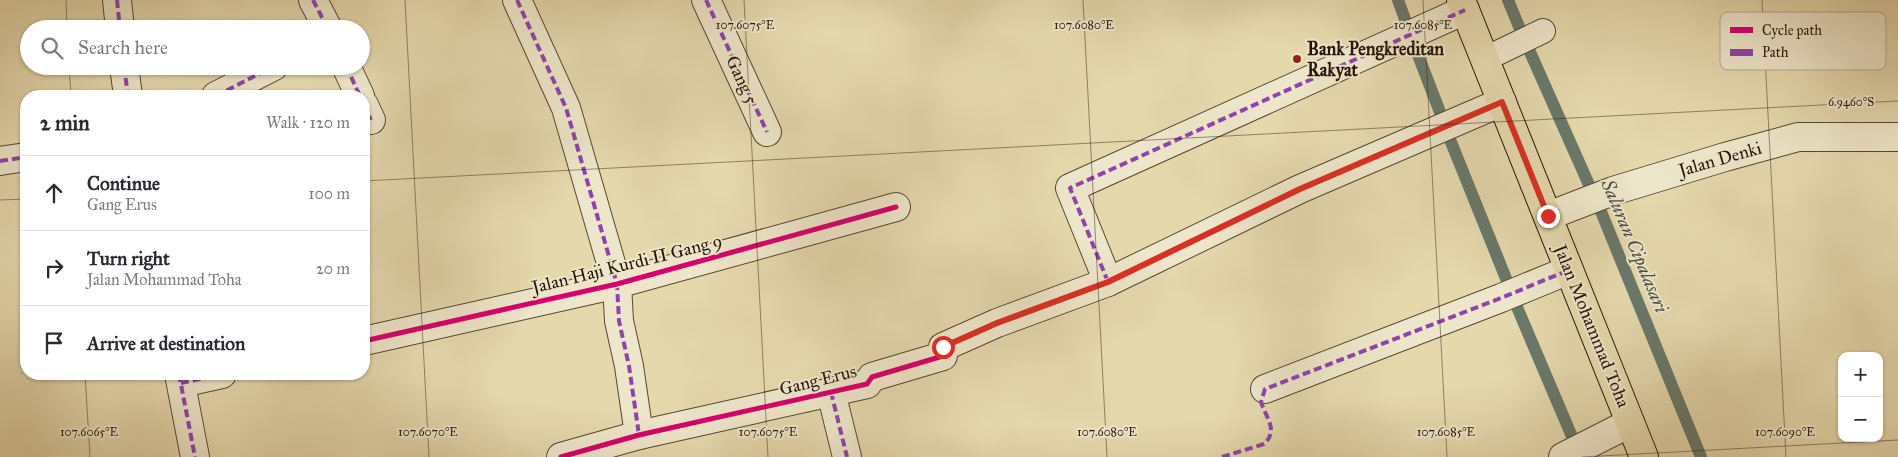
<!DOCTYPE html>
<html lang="en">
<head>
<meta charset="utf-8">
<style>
  body { margin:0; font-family:"IM FELL Great Primer",serif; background:#f2f2f3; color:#2b2b33 }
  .controls { position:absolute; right:15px; bottom:15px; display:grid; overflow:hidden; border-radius:10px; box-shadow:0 1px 4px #0004 }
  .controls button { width:45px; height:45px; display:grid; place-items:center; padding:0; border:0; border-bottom:1px solid #e1e1e2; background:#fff; color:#2b2b33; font:25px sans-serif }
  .stop { position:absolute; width:15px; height:15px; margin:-11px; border:4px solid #d93025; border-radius:50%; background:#fff }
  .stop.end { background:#d93025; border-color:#fff; box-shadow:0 1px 5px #0008 }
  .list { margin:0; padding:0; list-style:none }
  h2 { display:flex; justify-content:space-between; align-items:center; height:65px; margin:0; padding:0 20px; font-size:21px }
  h2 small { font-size:16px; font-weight:400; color:#7c7c81 }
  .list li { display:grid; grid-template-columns:32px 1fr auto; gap:15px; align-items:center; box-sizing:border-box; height:75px; padding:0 20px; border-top:1px solid #e1e1e2 }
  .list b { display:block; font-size:19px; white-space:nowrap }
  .list p { margin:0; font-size:16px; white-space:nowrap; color:#7c7c81 }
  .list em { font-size:16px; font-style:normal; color:#7c7c81 }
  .icon { flex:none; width:28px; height:28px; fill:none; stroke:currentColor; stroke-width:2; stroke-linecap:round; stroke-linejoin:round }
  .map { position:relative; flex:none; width:1898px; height:457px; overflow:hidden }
  .search { position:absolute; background:#fff; box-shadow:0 1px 4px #0004; left:20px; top:20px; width:350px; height:55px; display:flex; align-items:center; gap:12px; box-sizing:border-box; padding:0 18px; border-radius:28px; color:#7c7c81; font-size:19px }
  .panel { position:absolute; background:#fff; box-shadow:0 1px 4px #0004; left:20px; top:90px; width:350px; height:290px; border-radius:20px }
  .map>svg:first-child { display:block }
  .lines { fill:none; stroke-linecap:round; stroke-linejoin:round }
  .stream { stroke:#6a786b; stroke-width:12 }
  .lane-casing { stroke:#574633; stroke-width:26 }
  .street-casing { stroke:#574633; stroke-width:30 }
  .primary-casing { stroke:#28150a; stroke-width:30 }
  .lane { stroke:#eee6ca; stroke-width:24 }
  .street { stroke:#eee6ca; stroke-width:28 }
  .primary { stroke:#e5d8ad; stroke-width:28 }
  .quiet { stroke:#8e44ad; stroke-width:4; stroke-dasharray:8 4; stroke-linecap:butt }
  .cycleway-casing { stroke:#eee6ca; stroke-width:8 }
  .cycleway { stroke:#d6006c; stroke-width:5 }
  .route { stroke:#d93025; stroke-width:6 }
  .ticks { fill:none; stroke:#28150a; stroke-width:1; stroke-opacity:0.45 }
  .poi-dot { fill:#8f2418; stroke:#eee6ca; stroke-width:2 }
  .labels { text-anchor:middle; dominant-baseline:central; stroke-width:4; stroke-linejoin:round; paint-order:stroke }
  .poi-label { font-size:18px; font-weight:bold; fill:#28150a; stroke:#eee6ca; text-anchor:start }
  .street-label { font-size:18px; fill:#28150a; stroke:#eee6ca }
  .water-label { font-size:19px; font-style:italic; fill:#4e4f42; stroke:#eee6ca }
  .key { fill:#eee6ca; stroke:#b3a790; stroke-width:1 }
  .key-label { font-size:14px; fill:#28150a }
  .ticks-label { font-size:12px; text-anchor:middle; fill:#28150a; stroke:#eee6ca; stroke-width:4; stroke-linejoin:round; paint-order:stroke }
</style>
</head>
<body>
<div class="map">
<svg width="1898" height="457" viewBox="0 0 1898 457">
  <rect width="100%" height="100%" fill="#e5d8ad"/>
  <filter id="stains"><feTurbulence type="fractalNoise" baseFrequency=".004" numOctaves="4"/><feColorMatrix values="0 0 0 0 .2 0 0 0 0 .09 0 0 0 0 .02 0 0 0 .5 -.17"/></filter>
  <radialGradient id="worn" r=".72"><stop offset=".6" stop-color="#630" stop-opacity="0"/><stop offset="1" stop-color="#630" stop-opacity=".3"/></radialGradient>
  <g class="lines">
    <g class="stream">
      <path d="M1398 0 1409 30"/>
      <path d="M1508 0 1522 34"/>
      <path d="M1413 42 1443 120"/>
      <path d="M1530 52 1602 214 1701 457"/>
      <path d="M1447 132 1509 286"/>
      <path d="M1514 300 1576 446"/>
    </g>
    <g class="lane-casing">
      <path id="lane" d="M1485 59 1543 31"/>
    </g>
    <g class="street-casing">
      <g id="street">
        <path d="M117 0 120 29"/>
        <path d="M313 0 328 29"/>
        <path d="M517 0 566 108 617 284 619 321 629 366 639 435"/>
        <path d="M706 0 767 132"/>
        <path d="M124 66 128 96"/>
        <path d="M346 66 360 96"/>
        <path d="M216 96 274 66"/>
        <path d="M364 105 371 120"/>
        <path d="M0 161 26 157"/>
        <path d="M1548 216 1613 191 1725 157 1798 137H1898"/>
        <path d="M1108 282 1070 188 1465 10"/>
        <path d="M364 341 617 284 896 207"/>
        <path d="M179 374 195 457"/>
        <path d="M181 383 222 374"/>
        <path d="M1265 389 1501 298 1569 270"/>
        <path d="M831 392 847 457"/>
        <path d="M561 457 639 435 867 384 872 377 943 356V347L997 323 1108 282 1300 189 1502 102"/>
        <path d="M1563 457 1630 423"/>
      </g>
    </g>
    <g class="primary-casing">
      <path id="primary" d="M1461 0 1644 457"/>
    </g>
    <use href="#lane" class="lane"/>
    <use href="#street" class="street"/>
    <use href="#primary" class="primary"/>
    <g class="quiet">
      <path d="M117 0 120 29"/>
      <path d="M313 0 328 29"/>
      <path d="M517 0 566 108 617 284 619 321 629 366 639 435"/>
      <path d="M706 0 767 132"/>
      <path d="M124 66 128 96"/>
      <path d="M346 66 360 96"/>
      <path d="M216 96 274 66"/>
      <path d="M364 105 371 120"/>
      <path d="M0 161 26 157"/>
      <path d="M1108 282 1070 188 1465 10"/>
      <path d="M179 374 195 457"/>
      <path d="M181 383 222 374"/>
      <path d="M831 392 847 457"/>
      <path d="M1222 457 1264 444C1279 430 1266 418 1261 402L1265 389 1501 298 1569 270"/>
    </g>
    <g class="cycleway-casing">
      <g id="cycleway">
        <path d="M364 341 617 284 896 207"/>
        <path d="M561 457 639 435 867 384 872 377 943 356V347L997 323 1108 282 1300 189 1502 102"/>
      </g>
    </g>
    <use href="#cycleway" class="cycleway"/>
  </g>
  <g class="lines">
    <path class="route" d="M943 347 997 323 1108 282 1300 189 1502 102 1548 216"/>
  </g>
  <path class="ticks" d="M66 0 67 29M405 0 429 457M744 0 768 457M1083 0 1107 457M1423 0 1447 457M1762 0 1786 457M69 66 71 96M364 181 1898 101M0 200 26 199M85 374 90 457M1582 457 1898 440"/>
  <circle class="poi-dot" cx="1297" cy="59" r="5"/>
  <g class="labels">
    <g class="poi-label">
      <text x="1307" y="49">Bank Pengkreditan<tspan x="1307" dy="21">Rakyat</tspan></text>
    </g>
    <g class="street-label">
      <text transform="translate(742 80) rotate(65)">Gang 5</text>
      <text transform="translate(1720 159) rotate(-16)">Jalan Denki</text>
      <text transform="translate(627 264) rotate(-14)">Jalan Haji Kurdi II Gang 9</text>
      <text transform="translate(1592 326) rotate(68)">Jalan Mohammad Toha</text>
      <text transform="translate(818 380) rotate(-14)">Gang Erus</text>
    </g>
    <g class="water-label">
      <text transform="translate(1635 246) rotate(67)">Saluran Cipalasari</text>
    </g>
  </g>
  <rect x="1720" y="12" width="166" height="58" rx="8" class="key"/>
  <rect x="1730" y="27" width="23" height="6" fill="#d6006c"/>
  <rect x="1730" y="49" width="23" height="7" fill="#8e44ad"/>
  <g class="key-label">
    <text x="1762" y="35">Cycle path</text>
    <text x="1762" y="57">Path</text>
  </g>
  <g class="ticks-label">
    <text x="745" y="29">107.6075°E</text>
    <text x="1084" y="29">107.6080°E</text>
    <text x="1423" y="29">107.6085°E</text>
    <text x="1851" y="106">6.9460°S</text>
    <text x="89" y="436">107.6065°E</text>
    <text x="428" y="436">107.6070°E</text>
    <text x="768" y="436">107.6075°E</text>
    <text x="1107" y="436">107.6080°E</text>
    <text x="1446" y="436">107.6085°E</text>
    <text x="1785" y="436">107.6090°E</text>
  </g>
  <rect width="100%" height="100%" filter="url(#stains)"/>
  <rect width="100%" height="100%" fill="url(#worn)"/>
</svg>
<div class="controls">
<button>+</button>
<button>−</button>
</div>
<div class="stop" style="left:943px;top:347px"></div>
<div class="stop end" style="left:1548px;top:216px"></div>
<div class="search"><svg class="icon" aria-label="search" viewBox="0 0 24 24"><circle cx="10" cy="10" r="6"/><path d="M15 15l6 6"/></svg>Search here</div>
<section class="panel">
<h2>2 min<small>Walk · 120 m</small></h2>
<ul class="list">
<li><svg class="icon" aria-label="ahead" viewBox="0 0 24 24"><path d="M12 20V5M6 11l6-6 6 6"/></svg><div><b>Continue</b><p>Gang Erus</p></div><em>100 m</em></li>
<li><svg class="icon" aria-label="right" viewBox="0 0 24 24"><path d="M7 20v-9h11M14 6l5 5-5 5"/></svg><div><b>Turn right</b><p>Jalan Mohammad Toha</p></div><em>20 m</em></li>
<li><svg class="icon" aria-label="arrive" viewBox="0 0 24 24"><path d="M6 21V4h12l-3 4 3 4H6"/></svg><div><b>Arrive at destination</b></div></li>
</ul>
</section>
</div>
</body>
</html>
